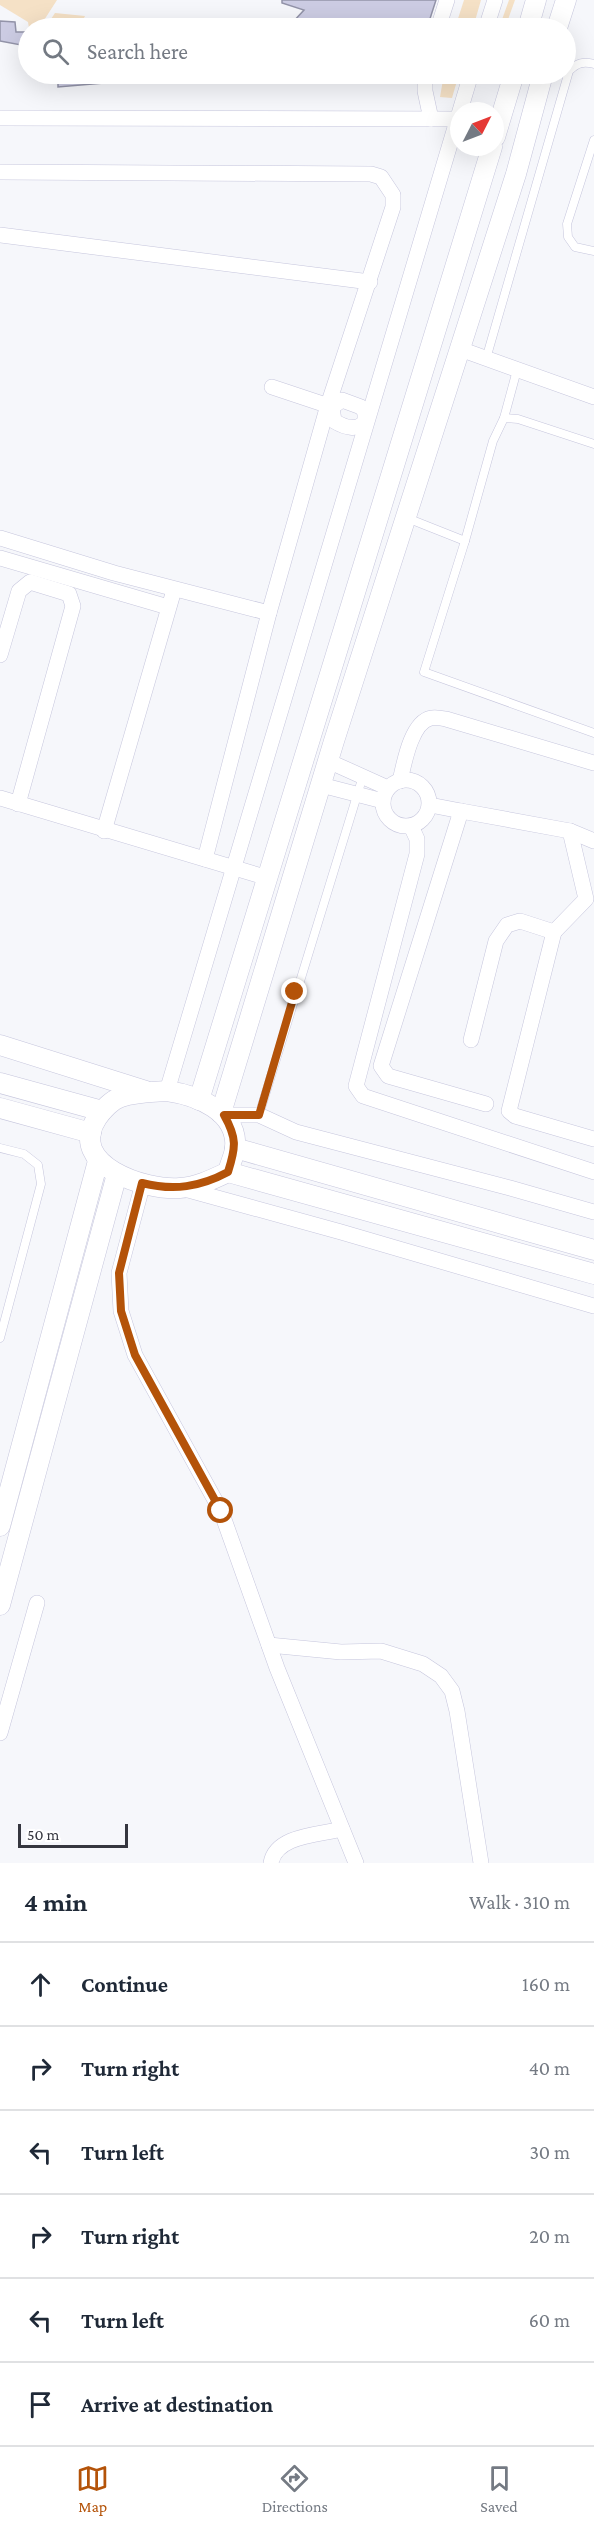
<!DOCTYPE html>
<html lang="en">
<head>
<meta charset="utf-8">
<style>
  body { margin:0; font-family:"Crimson Pro",serif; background:#f6f6f7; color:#1f2937 }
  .compass { position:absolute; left:450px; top:102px; width:54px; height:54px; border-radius:50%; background:#fff; box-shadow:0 6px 24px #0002; rotate:48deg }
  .scale { position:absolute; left:18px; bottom:15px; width:110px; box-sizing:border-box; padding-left:6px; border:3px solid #35363f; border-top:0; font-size:16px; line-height:21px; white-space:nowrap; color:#35363f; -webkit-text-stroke:4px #fff; paint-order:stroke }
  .stop { position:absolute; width:18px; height:18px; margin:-14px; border:4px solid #b45309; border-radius:50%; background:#fff }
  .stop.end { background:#b45309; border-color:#fff; box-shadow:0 2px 6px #0008 }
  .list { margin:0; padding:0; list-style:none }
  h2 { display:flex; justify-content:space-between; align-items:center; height:78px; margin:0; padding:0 24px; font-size:26px }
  h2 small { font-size:20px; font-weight:400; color:#747a83 }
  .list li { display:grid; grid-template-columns:39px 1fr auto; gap:18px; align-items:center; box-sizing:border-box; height:84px; padding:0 24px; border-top:2px solid #e0e1e3 }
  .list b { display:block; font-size:22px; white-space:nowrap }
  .list em { font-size:20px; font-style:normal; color:#747a83 }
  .icon { flex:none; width:33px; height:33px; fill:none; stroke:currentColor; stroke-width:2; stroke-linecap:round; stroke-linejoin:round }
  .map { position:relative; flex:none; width:594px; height:1863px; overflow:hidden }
  .search { position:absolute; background:#fff; box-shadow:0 6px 24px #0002; left:18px; right:18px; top:18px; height:66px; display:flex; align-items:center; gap:15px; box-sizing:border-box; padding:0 21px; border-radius:33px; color:#747a83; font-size:22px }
  .sheet { height:582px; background:#fff }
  nav { display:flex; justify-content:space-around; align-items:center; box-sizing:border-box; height:84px; border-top:2px solid #e0e1e3; background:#fff; font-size:16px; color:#747a83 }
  nav a { display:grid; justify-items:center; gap:3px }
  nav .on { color:#b45309 }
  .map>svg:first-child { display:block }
  .green { fill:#f5e1c6 }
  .building { fill:#cccce3; stroke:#9394a9; stroke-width:1.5 }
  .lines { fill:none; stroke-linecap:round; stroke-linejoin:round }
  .service-casing { stroke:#c6c6dd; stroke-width:9 }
  .minor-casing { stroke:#c6c6dd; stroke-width:16 }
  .tertiary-casing { stroke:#c6c6dd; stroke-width:21 }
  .service { stroke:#fff; stroke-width:8 }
  .minor { stroke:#fff; stroke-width:15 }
  .tertiary { stroke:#fff; stroke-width:20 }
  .route { stroke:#b45309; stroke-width:8 }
</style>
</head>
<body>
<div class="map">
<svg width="594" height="1863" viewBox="0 0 594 1863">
  <rect width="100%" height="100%" fill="#f6f7fb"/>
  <g class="green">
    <path d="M0 0H57L39 28H29L28 22 0 5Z"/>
    <path d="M464 0H481L473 28H455Z"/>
    <path d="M509 0H515L505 28H499Z"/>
    <path d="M55 13 85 16 79 28H45Z"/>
    <path d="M444 74H459L452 98 440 97Z"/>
  </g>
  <g class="building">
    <path d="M282 0H436L427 28H309L293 22 304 10 282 3Z"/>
    <path d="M0 21 15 22 16 32H26L21 45 0 41Z"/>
    <path d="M80 74H114L115 82 58 87V76Z"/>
  </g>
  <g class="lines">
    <g class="service-casing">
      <g id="service">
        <path d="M594 140 567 224 568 237 575 247 594 251"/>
        <path d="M486 359 569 71C577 63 583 61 594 64"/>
        <path d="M504 418 517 370"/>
        <path d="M594 444 518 419 504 418 493 441 465 541 424 672 594 733"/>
        <path d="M407 518 465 541"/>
        <path d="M259 1115 363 776"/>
        <path d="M0 1148 24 1154 38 1165 41 1184 0 1338"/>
      </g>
    </g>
    <g class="minor-casing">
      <g id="minor">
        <path d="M438 28 447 0"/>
        <path d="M486 28 495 0"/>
        <path d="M425 74V91L431 119"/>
        <path d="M0 118 459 119"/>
        <path d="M0 172 371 174 381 177 393 195V207L328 405 269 613 205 859"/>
        <path d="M0 235 370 282"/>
        <path d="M460 349 594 397"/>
        <path d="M272 387 332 407"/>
        <path d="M342 400 361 407 365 412V421C358 432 344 427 334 421L332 407Z"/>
        <path d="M0 538 114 573 269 613"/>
        <path d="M0 558 168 607"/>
        <path d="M0 655 19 591 30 582 69 594 73 606 18 804"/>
        <path d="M328 761 388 788"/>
        <circle cx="406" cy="803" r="23"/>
        <path d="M400 781C404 764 411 722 431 718 435 717 441 718 446 719L594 763"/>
        <path d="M321 785 383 801"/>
        <path d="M0 798 268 878"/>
        <path d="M430 805 461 811 381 1066 388 1076 486 1104"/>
        <path d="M461 811 570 831 594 841"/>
        <path d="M411 826 417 839V854L356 1086 363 1096 594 1172"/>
        <path d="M104 831 174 590"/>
        <path d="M554 932 509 1111 515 1116 594 1139"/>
        <path d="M471 1040 496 941 507 925 520 921 554 932 586 899 570 831"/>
        <path d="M167 1091 471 74"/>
        <path d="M224 1115H259L296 1132 510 1188 594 1212"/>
        <path d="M143 1183 119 1273 121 1311 135 1355 221 1511 277 1668 356 1863"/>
        <path d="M181 1188 341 1232 594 1306"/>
        <path d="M269 1645 341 1652 381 1651 423 1664 441 1676 452 1691 457 1711 481 1863"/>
        <path d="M0 1733 37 1603"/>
        <path d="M271 1863C276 1835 319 1835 342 1829"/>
      </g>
    </g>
    <g class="tertiary-casing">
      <g id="tertiary">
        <path d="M528 28 536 0"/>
        <path d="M557 28 566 0"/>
        <path d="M495 137 514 74"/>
        <path d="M0 1045 146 1091"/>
        <path d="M0 1083 102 1111"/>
        <path d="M167 1091C196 1095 239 1111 235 1149 234 1156 230 1164 228 1172 213 1179 197 1187 180 1188 146 1191 66 1165 97 1118 102 1110 112 1100 121 1097 135 1092 152 1092 167 1091Z"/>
        <path d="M199 1100 492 147"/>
        <path d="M0 1108 91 1133"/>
        <path d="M221 1113 334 741 516 174 543 74"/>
        <path d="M235 1148 594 1250"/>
        <path d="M228 1172 594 1274"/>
        <path d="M0 1526 98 1161"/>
        <path d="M0 1605 117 1174"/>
      </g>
    </g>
    <use href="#service" class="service"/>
    <use href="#minor" class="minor"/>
    <use href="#tertiary" class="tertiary"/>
  </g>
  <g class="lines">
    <path class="route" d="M221 1511 135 1355 121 1311 119 1273 142 1183C174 1191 200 1187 228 1172 236 1147 237 1138 224 1115H259L295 992"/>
  </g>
</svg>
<svg class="compass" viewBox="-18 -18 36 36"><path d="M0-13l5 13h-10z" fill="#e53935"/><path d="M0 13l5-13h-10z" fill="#747a83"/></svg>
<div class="scale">50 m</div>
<div class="stop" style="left:221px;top:1511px"></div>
<div class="stop end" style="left:295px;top:992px"></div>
<div class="search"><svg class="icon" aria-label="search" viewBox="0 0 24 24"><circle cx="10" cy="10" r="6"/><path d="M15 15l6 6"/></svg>Search here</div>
</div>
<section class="sheet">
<h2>4 min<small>Walk · 310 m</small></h2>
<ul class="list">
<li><svg class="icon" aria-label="ahead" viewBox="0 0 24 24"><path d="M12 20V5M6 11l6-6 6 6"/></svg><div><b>Continue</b></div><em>160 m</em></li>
<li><svg class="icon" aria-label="right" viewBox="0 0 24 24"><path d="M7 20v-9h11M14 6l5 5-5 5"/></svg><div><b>Turn right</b></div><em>40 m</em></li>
<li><svg class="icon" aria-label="left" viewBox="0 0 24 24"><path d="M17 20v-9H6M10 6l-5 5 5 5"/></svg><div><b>Turn left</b></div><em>30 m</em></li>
<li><svg class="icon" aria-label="right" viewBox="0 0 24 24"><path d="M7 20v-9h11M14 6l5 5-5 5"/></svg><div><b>Turn right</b></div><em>20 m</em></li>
<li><svg class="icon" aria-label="left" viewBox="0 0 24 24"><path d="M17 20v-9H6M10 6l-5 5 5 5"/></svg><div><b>Turn left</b></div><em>60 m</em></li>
<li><svg class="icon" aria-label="arrive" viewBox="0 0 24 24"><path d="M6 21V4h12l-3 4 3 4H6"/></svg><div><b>Arrive at destination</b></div></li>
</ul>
</section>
<nav>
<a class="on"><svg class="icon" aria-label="map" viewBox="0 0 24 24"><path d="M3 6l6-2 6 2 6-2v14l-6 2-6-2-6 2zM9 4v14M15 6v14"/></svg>Map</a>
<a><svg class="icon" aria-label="directions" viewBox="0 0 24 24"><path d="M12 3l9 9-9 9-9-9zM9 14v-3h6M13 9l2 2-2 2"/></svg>Directions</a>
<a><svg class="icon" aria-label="saved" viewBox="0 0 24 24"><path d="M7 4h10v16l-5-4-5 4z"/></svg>Saved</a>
</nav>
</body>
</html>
